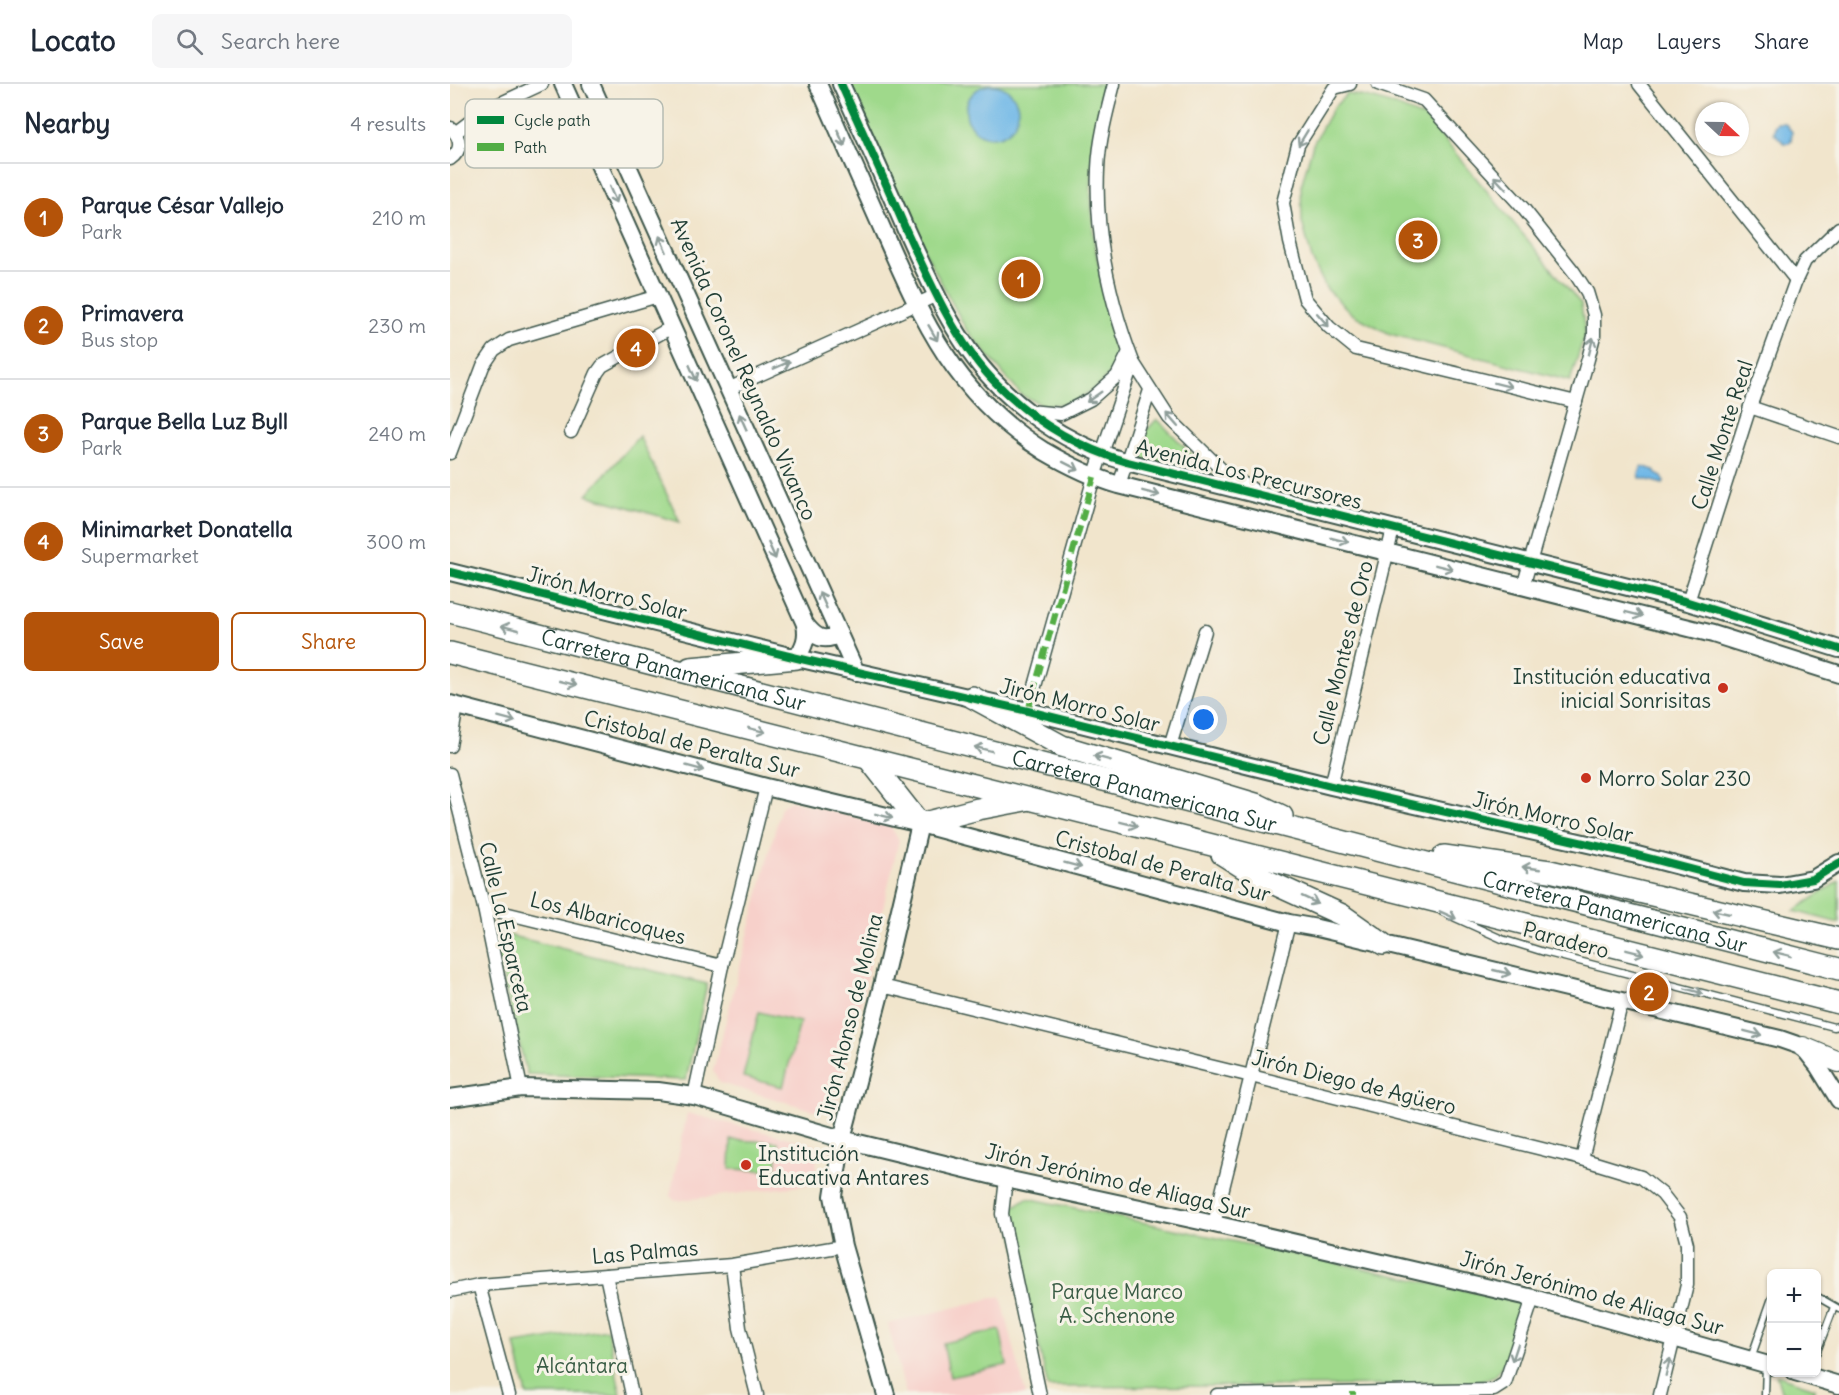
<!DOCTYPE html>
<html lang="en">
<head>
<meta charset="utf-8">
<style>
  body { margin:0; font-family:Delius,sans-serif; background:#f6f6f7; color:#1f2937 }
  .controls { position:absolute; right:18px; bottom:18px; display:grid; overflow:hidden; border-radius:9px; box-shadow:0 2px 4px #0004 }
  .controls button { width:54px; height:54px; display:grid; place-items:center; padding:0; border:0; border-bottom:2px solid #e0e1e3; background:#fff; color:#1f2937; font:30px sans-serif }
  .compass { position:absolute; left:1245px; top:18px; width:54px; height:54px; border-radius:50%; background:#fff; box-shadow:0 2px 4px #0004; rotate:112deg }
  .you { position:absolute; left:754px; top:636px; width:21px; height:21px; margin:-15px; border:4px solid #fff; border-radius:50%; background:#1a73e8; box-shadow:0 0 0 9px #1a73e833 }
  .badge { display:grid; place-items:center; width:39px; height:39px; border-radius:50%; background:#b45309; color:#fff; font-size:20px; font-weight:700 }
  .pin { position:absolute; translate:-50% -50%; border:3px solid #fff; box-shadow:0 2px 6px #0006 }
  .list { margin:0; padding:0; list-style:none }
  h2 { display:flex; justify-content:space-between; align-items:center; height:78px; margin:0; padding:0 24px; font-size:26px }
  h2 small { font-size:20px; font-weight:400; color:#747a83 }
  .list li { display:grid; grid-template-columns:39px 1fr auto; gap:18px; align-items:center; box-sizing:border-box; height:108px; padding:0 24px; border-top:2px solid #e0e1e3 }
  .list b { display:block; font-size:22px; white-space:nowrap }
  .list p { margin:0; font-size:20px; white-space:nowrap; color:#747a83 }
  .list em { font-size:20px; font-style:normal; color:#747a83 }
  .actions { display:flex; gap:12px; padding:18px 24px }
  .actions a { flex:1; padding:14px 0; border:2px solid #b45309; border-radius:9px; text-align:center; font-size:21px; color:#b45309 }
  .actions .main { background:#b45309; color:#fff }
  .icon { flex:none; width:33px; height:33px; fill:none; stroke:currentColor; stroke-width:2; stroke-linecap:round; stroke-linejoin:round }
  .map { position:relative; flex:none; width:1389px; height:1311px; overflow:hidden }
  header { display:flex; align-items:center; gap:36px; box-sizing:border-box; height:84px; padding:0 30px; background:#fff; border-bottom:2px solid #e0e1e3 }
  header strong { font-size:28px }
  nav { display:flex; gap:33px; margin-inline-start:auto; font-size:21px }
  .search { width:420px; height:54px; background:#f6f6f7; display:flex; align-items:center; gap:15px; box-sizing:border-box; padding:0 21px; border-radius:9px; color:#747a83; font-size:22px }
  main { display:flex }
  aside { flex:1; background:#fff }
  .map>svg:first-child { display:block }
  .built { fill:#f7d0ca }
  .green { fill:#9fd98b; stroke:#5f8b60; stroke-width:1.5 }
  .water { fill:#6fb8e7; stroke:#477a8e; stroke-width:1.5 }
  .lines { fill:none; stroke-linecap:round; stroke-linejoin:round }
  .lane-casing { stroke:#3e564b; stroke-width:9 }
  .street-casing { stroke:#3e564b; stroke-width:15 }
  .secondary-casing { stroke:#3e564b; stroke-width:20 }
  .primary-casing { stroke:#3e564b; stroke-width:22 }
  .highway-casing { stroke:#3e564b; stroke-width:24 }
  .lane { stroke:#fff; stroke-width:6 }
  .street { stroke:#fff; stroke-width:12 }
  .secondary { stroke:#fff; stroke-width:16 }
  .primary { stroke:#fff; stroke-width:20 }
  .highway { stroke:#fff; stroke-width:21 }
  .quiet { stroke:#52ad45; stroke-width:6; stroke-dasharray:12 6; stroke-linecap:butt }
  .cycleway-casing { stroke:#f7f3e8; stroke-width:11 }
  .cycleway { stroke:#00873e; stroke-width:8 }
  .oneway { stroke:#8f9e9a }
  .poi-dot { fill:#c8321e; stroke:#f7f3e8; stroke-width:2 }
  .labels { text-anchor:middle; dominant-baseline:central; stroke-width:6; stroke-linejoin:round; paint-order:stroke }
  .street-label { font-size:21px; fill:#1f3d34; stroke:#f7f3e8 }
  .poi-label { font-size:21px; fill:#1f3d34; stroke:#f7f3e8; text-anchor:start }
  .park-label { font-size:21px; fill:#395c45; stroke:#f7f3e8 }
  .key { fill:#f7f3e8; stroke:#b6bcb2; stroke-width:1.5 }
  .key-label { font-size:16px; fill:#1f3d34 }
</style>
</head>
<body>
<header>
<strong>Locato</strong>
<div class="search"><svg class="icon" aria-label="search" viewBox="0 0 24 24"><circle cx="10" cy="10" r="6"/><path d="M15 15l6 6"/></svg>Search here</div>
<nav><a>Map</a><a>Layers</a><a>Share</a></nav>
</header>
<main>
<aside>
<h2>Nearby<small>4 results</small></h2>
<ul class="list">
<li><span class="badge">1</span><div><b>Parque César Vallejo</b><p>Park</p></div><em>210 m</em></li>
<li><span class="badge">2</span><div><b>Primavera</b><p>Bus stop</p></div><em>230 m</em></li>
<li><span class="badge">3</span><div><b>Parque Bella Luz Byll</b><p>Park</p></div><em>240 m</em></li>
<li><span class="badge">4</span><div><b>Minimarket Donatella</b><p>Supermarket</p></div><em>300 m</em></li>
</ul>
<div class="actions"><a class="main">Save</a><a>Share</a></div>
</aside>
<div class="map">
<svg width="1389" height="1311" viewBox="0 0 1389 1311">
  <rect width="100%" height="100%" fill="#f7f3e8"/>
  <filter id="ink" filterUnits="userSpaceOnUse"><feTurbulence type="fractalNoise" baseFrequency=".0167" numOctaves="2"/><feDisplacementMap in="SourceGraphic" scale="12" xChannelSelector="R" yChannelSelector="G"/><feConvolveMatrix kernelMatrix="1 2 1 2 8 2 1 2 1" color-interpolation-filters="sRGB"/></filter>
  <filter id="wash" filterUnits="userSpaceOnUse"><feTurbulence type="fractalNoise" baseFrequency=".008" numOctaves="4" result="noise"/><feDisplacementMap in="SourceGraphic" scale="24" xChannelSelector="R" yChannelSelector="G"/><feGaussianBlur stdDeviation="1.35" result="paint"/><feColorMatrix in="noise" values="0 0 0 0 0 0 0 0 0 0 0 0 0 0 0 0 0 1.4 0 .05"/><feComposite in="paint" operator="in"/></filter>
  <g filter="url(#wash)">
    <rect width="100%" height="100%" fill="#f1e5cc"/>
    <g class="built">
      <path d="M341 717 440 742 449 756 388 1016 369 1028 270 999 263 987 331 723Z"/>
      <path d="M237 1029 367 1061 366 1100 225 1117 220 1112Z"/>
      <path d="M551 1212 576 1311H456L438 1240Z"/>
    </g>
    <g class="green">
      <path d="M397 0H657L643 66 641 109 644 158 659 232 670 270 664 285 648 302 622 319 593 321 571 311 516 245 447 115Z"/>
      <path d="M897 10C926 13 950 23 977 35L1131 220 1135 250 1120 297 940 250 902 230 876 204 862 175 852 138 851 102 863 60 883 24Z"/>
      <path d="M707 335 770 399 686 373 694 349Z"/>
      <path d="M189 352 230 438 137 411Z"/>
      <path d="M1389 797V839L1344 827Z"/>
      <path d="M41 847 257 900 236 996 77 990Z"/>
      <path d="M309 928 350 938 333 1003 293 993Z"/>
      <path d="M281 1056 328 1058 326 1087 280 1085Z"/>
      <path d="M577 1114 1072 1218 1059 1273 1044 1292 1018 1301 598 1303 561 1139 562 1124Z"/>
      <path d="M157 1245 171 1311H77L65 1260Z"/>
      <path d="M550 1246 557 1281 500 1293 493 1259Z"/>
      <path d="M1326 1291 1365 1304 1362 1311 1332 1309Z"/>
    </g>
    <g class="water">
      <circle cx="542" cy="27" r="26"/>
      <path d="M1327 39H1335L1342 48 1341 57 1338 59H1334L1324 49 1325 41Z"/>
      <path d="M1192 382 1204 386 1206 390 1212 393 1214 397 1213 400 1190 394 1189 390Z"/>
    </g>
  </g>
  <g filter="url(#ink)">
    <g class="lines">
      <g class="lane-casing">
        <g id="lane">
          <path d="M992 828 1052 855 1094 868 1384 943 1389 942"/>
          <path d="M1366 1212 1389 1225"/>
          <path d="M1366 1270 1384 1223"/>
          <path d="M1301 1274 1322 1214"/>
          <path d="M1315 1311 1316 1281"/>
        </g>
      </g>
      <g class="street-casing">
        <g id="street">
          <path d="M664 0C657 27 649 57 648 85 645 150 660 218 683 278L719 334 774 388 802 405"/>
          <path d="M900 0 884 4 848 61 833 119 840 158 855 215 879 243 906 265 1126 318"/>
          <path d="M928 0 974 16 1073 124 1124 188 1137 208 1144 231V252L1138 275 1073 503"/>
          <path d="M1189 0 1346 196"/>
          <path d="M5 49 34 27 92 0"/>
          <path d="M0 75C13 66 11 55 1 44"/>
          <path d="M278 305 487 211"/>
          <path d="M1300 323 1389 353"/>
          <path d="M579 327 611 330 641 315 667 292 679 268"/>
          <path d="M121 348 147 289 152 282 222 243"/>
          <path d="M0 369 33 282 44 266 59 256 208 212"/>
          <path d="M669 401 700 306"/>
          <path d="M1238 518 1300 323 1346 196 1355 177 1389 144"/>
          <path d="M578 627 644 393 683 278"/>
          <path d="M0 662 7 622"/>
          <path d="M720 662 755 547"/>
          <path d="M0 690 34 824 71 1004"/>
          <path d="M881 702 943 445"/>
          <path d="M34 824 272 882"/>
          <path d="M432 902 801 992 1132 1075 1191 1093 1212 1110 1230 1133 1237 1160V1201L1210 1311"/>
          <path d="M244 1012 272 882 316 703"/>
          <path d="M1132 1075 1172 917"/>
          <path d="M556 1095 552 1130 590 1311"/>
          <path d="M764 1140 839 839"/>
          <path d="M282 1181 290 1244 307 1311"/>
          <path d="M156 1191 182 1311"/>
          <path d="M29 1201 59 1311"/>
          <path d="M0 1207 29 1201 282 1181 393 1162"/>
          <path d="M767 1311 1044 1306 1055 1299 1083 1214"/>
        </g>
      </g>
      <g class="secondary-casing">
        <g id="secondary">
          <path d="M113 0 355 540C358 554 354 562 347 574"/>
          <path d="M141 0 406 588"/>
          <path d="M368 0C389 47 410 95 431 142 472 235 504 311 594 367 618 381 642 393 669 401L1263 550 1389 590"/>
          <path d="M391 0C413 49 435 97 456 146 479 196 504 255 542 295 579 334 626 363 677 378L1238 518 1389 565"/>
          <path d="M0 488 347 574 578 627 881 702 1187 771 1294 799 1330 801 1363 795 1389 779"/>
          <path d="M355 540C365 553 373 559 389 550"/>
          <path d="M0 620 316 703 470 740 839 839 867 844 1330 955 1353 963 1368 982 1389 1016"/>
          <path d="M0 1014 71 1004 208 1007 244 1012 392 1055 556 1095 764 1140 1083 1214 1322 1282"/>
          <path d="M1345 1288 1389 1301"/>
          <path d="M436 1311 393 1162 383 1112 392 1055 432 902 470 740"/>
        </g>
      </g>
      <g class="primary-casing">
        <path id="primary" d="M1353 963 1389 978"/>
      </g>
      <g class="highway-casing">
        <g id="highway">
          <path id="s1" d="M0 528 1389 885"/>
          <path d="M0 569 1389 919"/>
          <path d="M240 584 347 574"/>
          <path d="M522 613 612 662 809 721 832 732"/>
          <path d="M418 674 470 740 528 725 575 716"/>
          <path d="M772 770 807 792 892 831 933 860"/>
          <path d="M994 772 1100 787 1389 855"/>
        </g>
      </g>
      <use href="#lane" class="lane"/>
      <use href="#street" class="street"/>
      <use href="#secondary" class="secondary"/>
      <use href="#primary" class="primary"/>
      <use href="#highway" class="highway"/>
      <g class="quiet">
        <path d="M578 627 644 393"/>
        <path d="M903 1308V1311"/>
      </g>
      <g class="cycleway-casing">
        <g id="cycleway">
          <path d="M391 0C413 49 435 97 456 146 479 196 504 255 542 295 579 334 626 363 677 378L1238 518 1389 565"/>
          <path d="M0 488 347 574 578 627 881 702 1187 771 1294 799 1330 801 1363 795 1389 779"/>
        </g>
      </g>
      <use href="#cycleway" class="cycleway"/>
    </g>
    <defs><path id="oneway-shaft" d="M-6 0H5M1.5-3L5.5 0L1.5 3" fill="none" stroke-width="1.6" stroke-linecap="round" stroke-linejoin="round" transform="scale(1.5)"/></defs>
    <g class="oneway">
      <use href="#oneway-shaft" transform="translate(391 54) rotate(66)"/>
      <use href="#oneway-shaft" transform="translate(853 54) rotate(121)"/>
      <use href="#oneway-shaft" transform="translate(1050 99) rotate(-133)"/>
      <use href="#oneway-shaft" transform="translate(163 111) rotate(66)"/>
      <use href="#oneway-shaft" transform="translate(213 160) rotate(-114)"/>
      <use href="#oneway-shaft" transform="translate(873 236) rotate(49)"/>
      <use href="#oneway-shaft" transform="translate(483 249) rotate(60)"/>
      <use href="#oneway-shaft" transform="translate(1141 262) rotate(-76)"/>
      <use href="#oneway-shaft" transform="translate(332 281) rotate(-24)"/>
      <use href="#oneway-shaft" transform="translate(243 289) rotate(66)"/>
      <use href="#oneway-shaft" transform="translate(1053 301) rotate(14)"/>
      <use href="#oneway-shaft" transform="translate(644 313) rotate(145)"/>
      <use href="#oneway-shaft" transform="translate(722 336) rotate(-131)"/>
      <use href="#oneway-shaft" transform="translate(293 338) rotate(-114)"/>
      <use href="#oneway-shaft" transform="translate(621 382) rotate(27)"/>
      <use href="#oneway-shaft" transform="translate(701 409) rotate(14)"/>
      <use href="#oneway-shaft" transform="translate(890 456) rotate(14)"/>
      <use href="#oneway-shaft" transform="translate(322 467) rotate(66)"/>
      <use href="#oneway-shaft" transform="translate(994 483) rotate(14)"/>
      <use href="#oneway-shaft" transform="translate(373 516) rotate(-114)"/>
      <use href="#oneway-shaft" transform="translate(1184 530) rotate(14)"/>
      <use href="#oneway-shaft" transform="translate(60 544) rotate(-166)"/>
      <use href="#oneway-shaft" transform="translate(118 599) rotate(14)"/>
      <use href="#oneway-shaft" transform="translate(57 635) rotate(15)"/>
      <use href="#oneway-shaft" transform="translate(307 646) rotate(14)"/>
      <use href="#oneway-shaft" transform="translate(533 665) rotate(-166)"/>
      <use href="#oneway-shaft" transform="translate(652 674) rotate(-165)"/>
      <use href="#oneway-shaft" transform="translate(245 684) rotate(15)"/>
      <use href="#oneway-shaft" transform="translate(434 732) rotate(14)"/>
      <use href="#oneway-shaft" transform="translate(679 740) rotate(14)"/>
      <use href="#oneway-shaft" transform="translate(623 781) rotate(15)"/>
      <use href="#oneway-shaft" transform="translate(1081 784) rotate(-172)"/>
      <use href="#oneway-shaft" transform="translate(860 816) rotate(25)"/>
      <use href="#oneway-shaft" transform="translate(1271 828) rotate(-167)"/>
      <use href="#oneway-shaft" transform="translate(998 831) rotate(24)"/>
      <use href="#oneway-shaft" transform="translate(1185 868) rotate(14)"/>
      <use href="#oneway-shaft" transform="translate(1332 870) rotate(-166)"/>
      <use href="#oneway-shaft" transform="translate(1052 888) rotate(13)"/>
      <use href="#oneway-shaft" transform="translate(1244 907) rotate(15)"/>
      <use href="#oneway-shaft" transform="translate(1303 949) rotate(14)"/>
      <use href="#oneway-shaft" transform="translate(1065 1269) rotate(108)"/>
      <use href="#oneway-shaft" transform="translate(1218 1283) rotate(-75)"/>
    </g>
  </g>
  <g class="poi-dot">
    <circle cx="1273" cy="604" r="6"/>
    <circle cx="1136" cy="694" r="6"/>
    <circle cx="296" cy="1081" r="6"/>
  </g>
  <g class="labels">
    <g class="street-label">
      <text transform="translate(294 285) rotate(66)">Avenida Coronel Reynaldo Vivanco</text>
      <text transform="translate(1272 351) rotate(-72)">Calle Monte Real</text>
      <text transform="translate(799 390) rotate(14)">Avenida Los Precursores</text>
      <text transform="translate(157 509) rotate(14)">Jirón Morro Solar</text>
      <text transform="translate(893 569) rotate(-76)">Calle Montes de Oro</text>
      <text stroke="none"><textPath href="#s1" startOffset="231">Carretera Panamericana Sur</textPath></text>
      <text transform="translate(630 621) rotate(14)">Jirón Morro Solar</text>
      <text transform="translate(242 660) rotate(14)">Cristobal de Peralta Sur</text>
      <text stroke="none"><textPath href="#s1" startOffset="717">Carretera Panamericana Sur</textPath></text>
      <text transform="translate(1103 733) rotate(13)">Jirón Morro Solar</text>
      <text transform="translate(713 782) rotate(15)">Cristobal de Peralta Sur</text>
      <text stroke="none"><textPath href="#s1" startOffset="1203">Carretera Panamericana Sur</textPath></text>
      <text transform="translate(158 834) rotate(14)">Los Albaricoques</text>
      <text transform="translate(56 843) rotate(77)">Calle La Esparceta</text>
      <text transform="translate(1116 856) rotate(15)">Paradero</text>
      <text transform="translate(400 933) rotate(-76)">Jirón Alonso de Molina</text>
      <text transform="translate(904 998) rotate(14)">Jirón Diego de Agüero</text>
      <text transform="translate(668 1097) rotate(13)">Jirón Jerónimo de Aliaga Sur</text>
      <text transform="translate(195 1168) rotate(-5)">Las Palmas</text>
      <text transform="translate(1142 1209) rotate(15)">Jirón Jerónimo de Aliaga Sur</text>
    </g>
    <g class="poi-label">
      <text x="1261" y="592" text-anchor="end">Institución educativa<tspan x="1261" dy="24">inicial Sonrisitas</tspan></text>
      <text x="1148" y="694">Morro Solar 230</text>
      <text x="308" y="1069">Institución<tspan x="308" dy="24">Educativa Antares</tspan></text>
    </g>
    <g class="park-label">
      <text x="667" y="1207">Parque Marco<tspan x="667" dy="24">A. Schenone</tspan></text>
      <text x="132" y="1281">Alcántara</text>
    </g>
  </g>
  <rect x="15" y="15" width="198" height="69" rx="9" class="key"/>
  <rect x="27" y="32" width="27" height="8" fill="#00873e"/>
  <rect x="27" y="59" width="27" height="8" fill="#52ad45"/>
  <g class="key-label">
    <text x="64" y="42">Cycle path</text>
    <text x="64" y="69">Path</text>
  </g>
</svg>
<div class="controls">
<button>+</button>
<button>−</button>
</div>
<svg class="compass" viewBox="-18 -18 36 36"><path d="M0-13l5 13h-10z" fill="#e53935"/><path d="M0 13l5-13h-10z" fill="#747a83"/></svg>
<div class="you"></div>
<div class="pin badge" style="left:571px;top:195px">1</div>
<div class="pin badge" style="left:1199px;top:908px">2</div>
<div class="pin badge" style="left:968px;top:156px">3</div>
<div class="pin badge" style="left:186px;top:264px">4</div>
</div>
</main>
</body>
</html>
